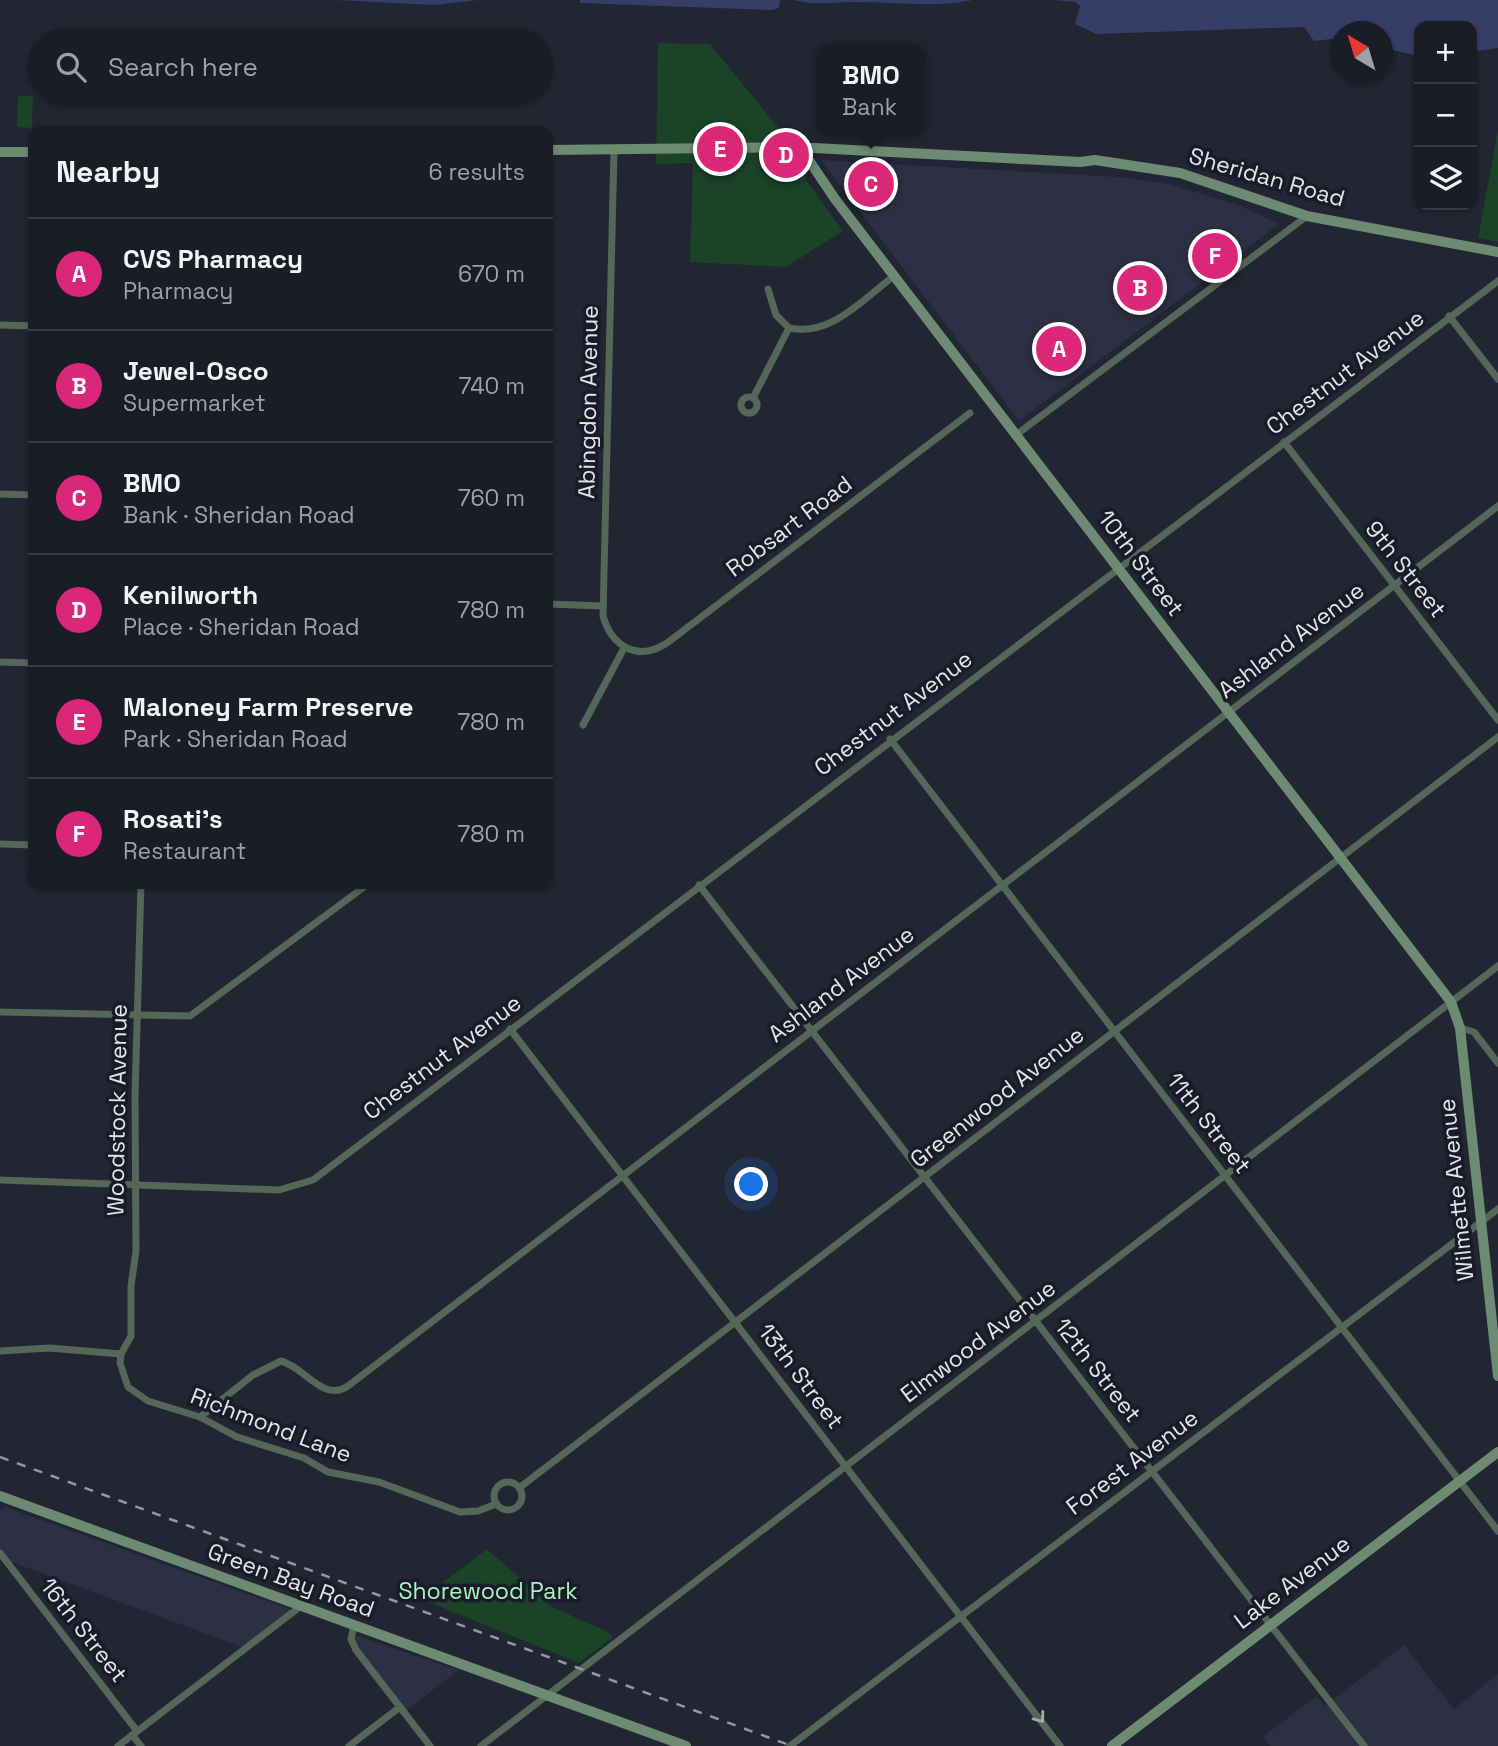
<!DOCTYPE html>
<html lang="en">
<head>
<meta charset="utf-8">
<style>
  body { margin:0; font-family:"Space Grotesk",sans-serif; background:#272932; color:#f1f3f6 }
  .controls { position:absolute; right:21px; top:21px; display:grid; overflow:hidden; border-radius:14px; box-shadow:0 2px 5px #0004 }
  .controls button { width:63px; height:63px; display:grid; place-items:center; padding:0; border:0; border-bottom:2px solid #383a43; background:#1a1c26; color:#f1f3f6; font:35px sans-serif }
  .compass { position:absolute; left:1330px; top:21px; width:63px; height:63px; border-radius:50%; background:#1a1c26; box-shadow:0 2px 5px #0004; rotate:322deg }
  .you { position:absolute; left:752px; top:1185px; width:24px; height:24px; margin:-18px; border:5px solid #fff; border-radius:50%; background:#1a73e8; box-shadow:0 0 0 10px #1a73e833 }
  .badge { display:grid; place-items:center; width:46px; height:46px; border-radius:50%; background:#db2777; color:#fff; font-size:23px; font-weight:700 }
  .pin { position:absolute; translate:-50% -50%; border:4px solid #fff; box-shadow:0 2px 7px #0006 }
  .popup { position:absolute; left:817px; top:44px; width:108px; height:91px; box-sizing:border-box; display:grid; place-content:center; border-radius:14px; background:#1a1c26; filter:drop-shadow(0 2px 5px #0005); font-size:23px; white-space:nowrap; color:#9fa1a7 }
  .popup b { font-size:26px; color:#f1f3f6 }
  .popup::after { content:''; position:absolute; left:50%; top:100%; margin-left:-14px; border:14px solid transparent; border-top-color:#1a1c26 }
  .list { margin:0; padding:0; list-style:none }
  h2 { display:flex; justify-content:space-between; align-items:center; height:91px; margin:0; padding:0 28px; font-size:30px }
  h2 small { font-size:23px; font-weight:400; color:#9fa1a7 }
  .list li { display:grid; grid-template-columns:46px 1fr auto; gap:21px; align-items:center; box-sizing:border-box; height:112px; padding:0 28px; border-top:2px solid #383a43 }
  .list b { display:block; font-size:26px; white-space:nowrap }
  .list p { margin:0; font-size:23px; white-space:nowrap; color:#9fa1a7 }
  .list em { font-size:23px; font-style:normal; color:#9fa1a7 }
  .icon { flex:none; width:38px; height:38px; fill:none; stroke:currentColor; stroke-width:2; stroke-linecap:round; stroke-linejoin:round }
  .map { position:relative; flex:none; width:1498px; height:1746px; overflow:hidden }
  .search { position:absolute; background:#1a1c26; box-shadow:0 2px 5px #0004; left:28px; top:28px; width:525px; height:77px; display:flex; align-items:center; gap:18px; box-sizing:border-box; padding:0 24px; border-radius:38px; color:#9fa1a7; font-size:26px }
  .panel { position:absolute; background:#1a1c26; box-shadow:0 2px 5px #0004; left:28px; top:126px; width:525px; height:763px; border-radius:14px }
  .map>svg:first-child { display:block }
  .built { fill:#2c3042 }
  .green { fill:#1a4327 }
  .water { fill:#363d67 }
  .lines { fill:none; stroke-linecap:round; stroke-linejoin:round }
  .street { stroke:#546758; stroke-width:7 }
  .secondary { stroke:#6d8b73; stroke-width:10 }
  .rail { stroke:#9598a2; stroke-width:2.5; stroke-dasharray:9 9; stroke-linecap:butt }
  .oneway { stroke:#a2acaa }
  .labels { text-anchor:middle; dominant-baseline:central; stroke-width:7; stroke-linejoin:round; paint-order:stroke }
  .street-label { font-size:23px; fill:#e2e5ed; stroke:#191c28 }
  .park-label { font-size:23px; fill:#abf3bd; stroke:#191c28 }
</style>
</head>
<body>
<div class="map">
<svg width="1498" height="1746" viewBox="0 0 1498 1746">
  <rect width="100%" height="100%" fill="#222532"/>
  <g class="built">
    <path d="M821 160 1118 177 1169 184 1238 205 1279 224 1019 421Z"/>
    <path d="M5 1507 292 1610 242 1647 9 1561 0 1549V1510Z"/>
    <path d="M354 1635 458 1670 406 1711 357 1648Z"/>
    <path d="M1404 1645 1454 1709 1498 1674V1746H1270L1263 1737 1316 1696 1325 1706Z"/>
  </g>
  <g class="green">
    <path d="M658 43 710 44 785 136H774L843 231 786 267 690 262 693 163 656 164Z"/>
    <path d="M18 96H33L32 128 17 127Z"/>
    <path d="M1498 130V242L1478 238Z"/>
    <path d="M487 1549 554 1608 604 1630 613 1637 579 1663 421 1599Z"/>
  </g>
  <g class="water">
    <path d="M335 0H478L434 5Z"/>
    <path d="M580 0H780L779 8 772 10 580 3Z"/>
    <path d="M794 0H973C935 8 893 2 853 2 832 2 814 6 794 0Z"/>
    <path d="M1054 0H1498V48L1472 52V26H1419V56L1383 48 1382 32H1340V38L1314 41 1304 27 1096 34 1075 24 1080 6 1075 2Z"/>
  </g>
  <g class="lines">
    <g class="street">
      <path d="M614 150 603 616C612 647 638 662 667 643L970 413"/>
      <path d="M768 289 776 315 789 328"/>
      <path d="M1449 316 1498 379"/>
      <path d="M0 325 33 326"/>
      <circle cx="749" cy="405" r="8"/>
      <path d="M753 398 789 328C831 337 863 299 894 276"/>
      <path d="M1016 435 1307 216"/>
      <path d="M1284 442 1498 720"/>
      <path d="M0 494 33 495"/>
      <path d="M548 604 603 606"/>
      <path d="M0 662 33 663"/>
      <path d="M583 725 624 648"/>
      <path d="M890 739 1498 1531"/>
      <path d="M0 844 33 845"/>
      <path d="M141 884 135 1096 136 1251 131 1286V1336L121 1354 120 1363 128 1387 148 1401 200 1417 237 1437 304 1458 328 1472 379 1482 460 1512 478 1511 496 1504"/>
      <path d="M699 885 1364 1746"/>
      <path d="M0 1012 190 1016 368 884"/>
      <path d="M1460 1028 1474 1032 1498 1063"/>
      <path d="M510 1029 1060 1746"/>
      <path d="M0 1180 279 1190 313 1180 1498 281"/>
      <path d="M0 1351 49 1348 121 1354"/>
      <path d="M200 1417 253 1375 281 1361C305 1367 323 1403 348 1386L1498 506"/>
      <circle cx="508" cy="1496" r="14"/>
      <path d="M519 1488 1498 737"/>
      <path d="M0 1553 137 1731"/>
      <path d="M354 1625 351 1639 356 1650 430 1746"/>
      <path d="M132 1735 141 1746"/>
      <path d="M118 1746 301 1606"/>
      <path d="M349 1746 400 1707"/>
      <path d="M481 1746 1498 966"/>
      <path d="M790 1746 1498 1209"/>
    </g>
    <g class="secondary">
      <path d="M800 147 835 199 1451 1002 1460 1028 1498 1376"/>
      <path d="M548 150 795 147 1080 162 1095 160 1180 173 1307 216 1498 252"/>
      <path d="M0 152H33"/>
      <path d="M0 1496 686 1746"/>
      <path d="M1112 1746 1498 1452"/>
    </g>
    <path class="rail" d="M0 1457 792 1746"/>
  </g>
  <defs><path id="oneway-chevron" d="M-2-3.5L2.5 0L-2 3.5" fill="none" stroke-width="1.6" stroke-linecap="round" stroke-linejoin="round" transform="scale(1.75)"/></defs>
  <use class="oneway" href="#oneway-chevron" transform="translate(1040 1718) rotate(53)"/>
  <g class="labels">
    <g class="street-label">
      <text transform="translate(1267 177) rotate(16)">Sheridan Road</text>
      <text transform="translate(1345 372) rotate(-37)">Chestnut Avenue</text>
      <text transform="translate(588 402) rotate(-89)">Abingdon Avenue</text>
      <text transform="translate(789 526) rotate(-37)">Robsart Road</text>
      <text transform="translate(1141 563) rotate(53)">10th Street</text>
      <text transform="translate(1406 569) rotate(52)">9th Street</text>
      <text transform="translate(1291 640) rotate(-37)">Ashland Avenue</text>
      <text transform="translate(893 713) rotate(-37)">Chestnut Avenue</text>
      <text transform="translate(841 984) rotate(-37)">Ashland Avenue</text>
      <text transform="translate(442 1057) rotate(-37)">Chestnut Avenue</text>
      <text transform="translate(997 1097) rotate(-38)">Greenwood Avenue</text>
      <text transform="translate(117 1110) rotate(-89)">Woodstock Avenue</text>
      <text transform="translate(1209 1123) rotate(52)">11th Street</text>
      <text transform="translate(1456 1190) rotate(-96)">Wilmette Avenue</text>
      <text transform="translate(978 1341) rotate(-37)">Elmwood Avenue</text>
      <text transform="translate(1098 1370) rotate(52)">12th Street</text>
      <text transform="translate(801 1376) rotate(53)">13th Street</text>
      <text transform="translate(271 1425) rotate(21)">Richmond Lane</text>
      <text transform="translate(1132 1462) rotate(-37)">Forest Avenue</text>
      <text transform="translate(291 1580) rotate(20)">Green Bay Road</text>
      <text transform="translate(1292 1582) rotate(-37)">Lake Avenue</text>
      <text transform="translate(84 1630) rotate(52)">16th Street</text>
    </g>
    <g class="park-label">
      <text x="488" y="1591">Shorewood Park</text>
    </g>
  </g>
</svg>
<div class="controls">
<button>+</button>
<button>−</button>
<button><svg class="icon" aria-label="layers" viewBox="0 0 24 24"><path d="M12 4l9 5-9 5-9-5zM3 14l9 5 9-5"/></svg></button>
</div>
<svg class="compass" viewBox="-18 -18 36 36"><path d="M0-13l5 13h-10z" fill="#e53935"/><path d="M0 13l5-13h-10z" fill="#9fa1a7"/></svg>
<div class="you"></div>
<div class="pin badge" style="left:1059px;top:349px">A</div>
<div class="pin badge" style="left:1140px;top:288px">B</div>
<div class="pin badge" style="left:871px;top:184px">C</div>
<div class="popup"><b>BMO</b>Bank</div>
<div class="pin badge" style="left:786px;top:155px">D</div>
<div class="pin badge" style="left:720px;top:149px">E</div>
<div class="pin badge" style="left:1215px;top:256px">F</div>
<div class="search"><svg class="icon" aria-label="search" viewBox="0 0 24 24"><circle cx="10" cy="10" r="6"/><path d="M15 15l6 6"/></svg>Search here</div>
<section class="panel">
<h2>Nearby<small>6 results</small></h2>
<ul class="list">
<li><span class="badge">A</span><div><b>CVS Pharmacy</b><p>Pharmacy</p></div><em>670 m</em></li>
<li><span class="badge">B</span><div><b>Jewel-Osco</b><p>Supermarket</p></div><em>740 m</em></li>
<li><span class="badge">C</span><div><b>BMO</b><p>Bank · Sheridan Road</p></div><em>760 m</em></li>
<li><span class="badge">D</span><div><b>Kenilworth</b><p>Place · Sheridan Road</p></div><em>780 m</em></li>
<li><span class="badge">E</span><div><b>Maloney Farm Preserve</b><p>Park · Sheridan Road</p></div><em>780 m</em></li>
<li><span class="badge">F</span><div><b>Rosati's</b><p>Restaurant</p></div><em>780 m</em></li>
</ul>
</section>
</div>
</body>
</html>
